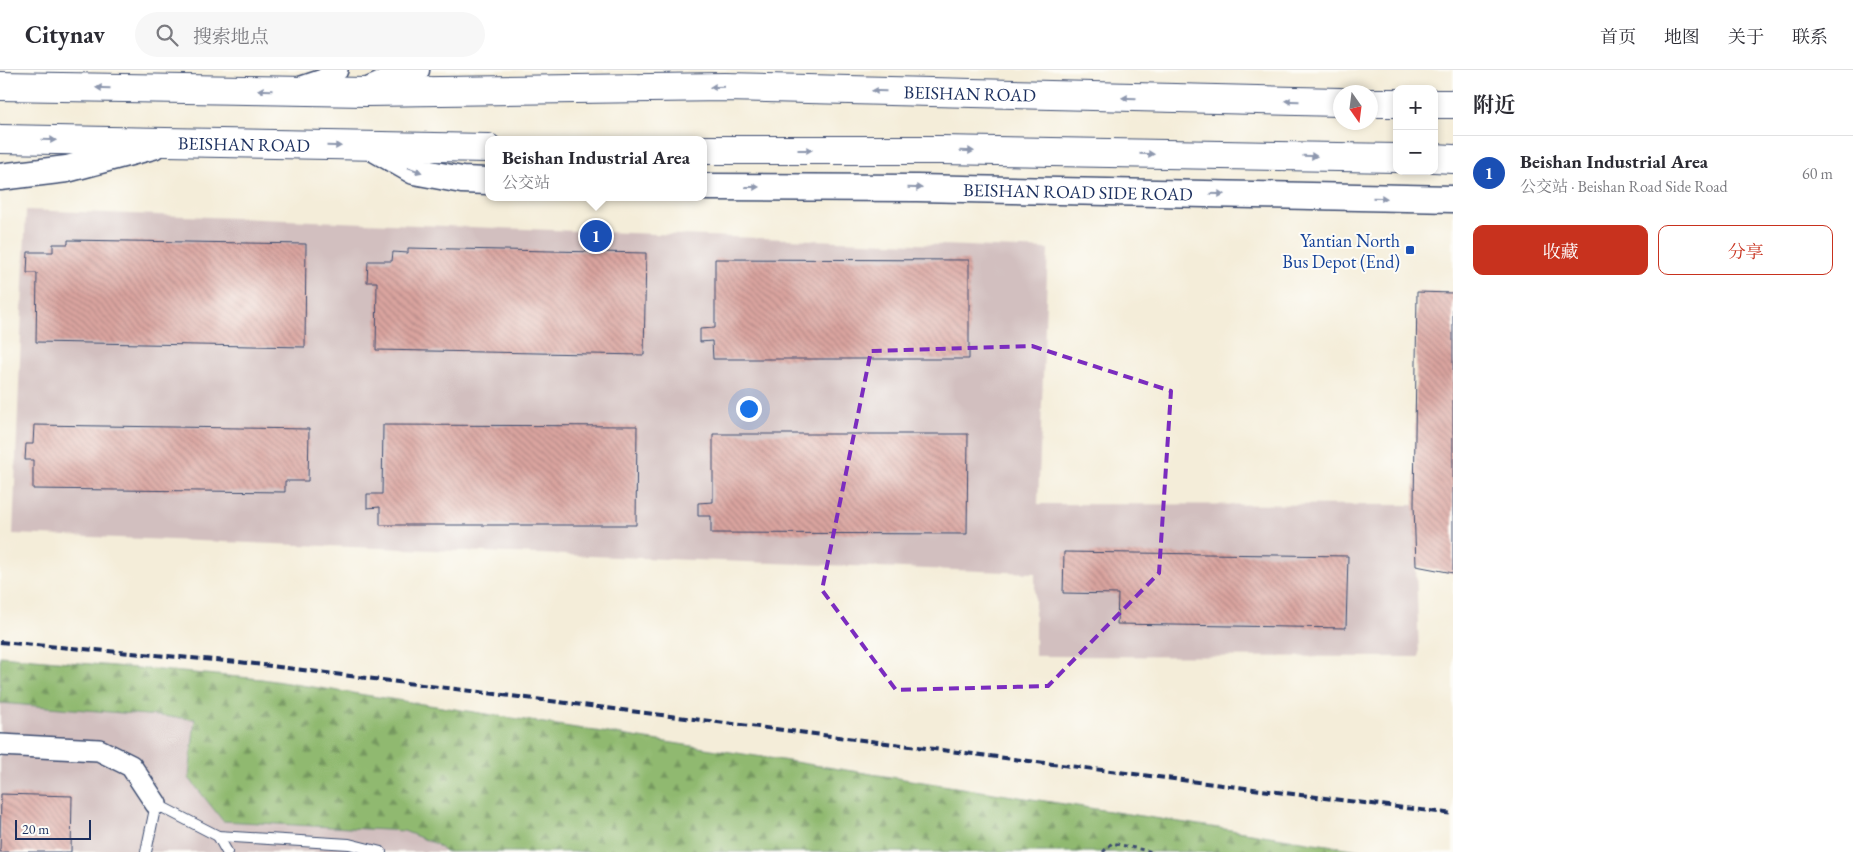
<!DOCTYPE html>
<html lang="zh">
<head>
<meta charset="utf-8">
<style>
  body { margin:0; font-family:"EB Garamond","Noto Serif SC",serif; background:#f7f7f7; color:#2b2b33 }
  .controls { position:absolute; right:15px; top:15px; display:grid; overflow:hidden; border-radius:10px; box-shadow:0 2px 8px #0003 }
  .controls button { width:45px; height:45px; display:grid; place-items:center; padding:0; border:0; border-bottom:1px solid #e1e1e2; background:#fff; color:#2b2b33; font:25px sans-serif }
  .compass { position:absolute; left:1333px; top:15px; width:45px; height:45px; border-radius:50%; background:#fff; box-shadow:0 2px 8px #0003; rotate:166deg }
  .scale { position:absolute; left:15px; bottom:12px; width:76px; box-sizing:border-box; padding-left:5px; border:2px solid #1b2f5e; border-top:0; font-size:14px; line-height:18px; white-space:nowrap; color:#1b2f5e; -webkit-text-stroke:4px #fdfcf7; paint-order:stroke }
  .you { position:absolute; left:748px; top:338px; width:18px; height:18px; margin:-12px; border:4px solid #fff; border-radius:50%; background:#1a73e8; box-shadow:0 0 0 8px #1a73e833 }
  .badge { display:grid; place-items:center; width:32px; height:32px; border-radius:50%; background:#c8321e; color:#fff; font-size:16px; font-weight:700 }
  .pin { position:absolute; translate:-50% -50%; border:2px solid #fff; box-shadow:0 1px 5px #0006 }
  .popup { position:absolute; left:485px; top:66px; width:222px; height:65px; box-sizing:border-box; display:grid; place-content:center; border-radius:10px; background:#fff; filter:drop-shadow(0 1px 4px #0005); font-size:16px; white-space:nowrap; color:#7c7c81 }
  .popup b { font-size:19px; color:#2b2b33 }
  .popup::after { content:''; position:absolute; left:50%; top:100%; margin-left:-10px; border:10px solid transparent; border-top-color:#fff }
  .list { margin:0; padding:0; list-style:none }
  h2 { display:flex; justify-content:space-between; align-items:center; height:65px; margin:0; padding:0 20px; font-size:21px }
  h2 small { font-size:16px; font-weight:400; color:#7c7c81 }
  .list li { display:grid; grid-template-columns:32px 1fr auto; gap:15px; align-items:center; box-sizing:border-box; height:75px; padding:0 20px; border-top:1px solid #e1e1e2 }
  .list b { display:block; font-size:19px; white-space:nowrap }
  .list p { margin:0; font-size:16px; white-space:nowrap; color:#7c7c81 }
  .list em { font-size:16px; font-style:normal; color:#7c7c81 }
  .actions { display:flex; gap:10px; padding:15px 20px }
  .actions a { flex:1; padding:11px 0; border:1px solid #c8321e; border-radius:10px; text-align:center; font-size:18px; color:#c8321e }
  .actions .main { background:#c8321e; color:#fff }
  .icon { flex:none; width:28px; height:28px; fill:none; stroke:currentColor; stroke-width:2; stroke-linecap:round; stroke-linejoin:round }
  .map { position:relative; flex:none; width:1453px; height:782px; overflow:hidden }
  header { display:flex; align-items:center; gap:30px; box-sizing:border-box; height:70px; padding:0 25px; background:#fff; border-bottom:1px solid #e1e1e2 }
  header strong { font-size:24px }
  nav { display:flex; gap:28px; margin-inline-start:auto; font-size:18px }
  .search { width:350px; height:45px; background:#f7f7f7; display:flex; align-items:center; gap:12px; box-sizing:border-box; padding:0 18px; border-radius:28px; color:#7c7c81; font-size:19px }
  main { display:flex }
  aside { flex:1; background:#fff }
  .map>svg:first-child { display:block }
  .industrial { fill:#d2bfbf }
  .forest { fill:url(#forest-firs); stroke:#567467 }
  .building { fill:url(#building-back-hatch) }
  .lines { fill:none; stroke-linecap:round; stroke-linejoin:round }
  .service-casing { stroke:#3c4c70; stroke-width:12 }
  .minor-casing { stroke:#3c4c70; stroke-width:24 }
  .tertiary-casing { stroke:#3c4c70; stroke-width:29 }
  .primary-casing { stroke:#3c4c70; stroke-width:30 }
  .path { stroke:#3c4c70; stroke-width:3; stroke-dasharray:4 4; stroke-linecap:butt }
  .service { stroke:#fff; stroke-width:10 }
  .minor { stroke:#fff; stroke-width:21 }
  .tertiary { stroke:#fff; stroke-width:26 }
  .primary { stroke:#fff; stroke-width:28 }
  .rail { stroke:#1b2f5e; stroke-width:4; stroke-dasharray:8 4; stroke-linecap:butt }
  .oneway { fill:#8d97ae }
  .marked { fill:none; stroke:#7b2cbf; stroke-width:4; stroke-dasharray:10 6; stroke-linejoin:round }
  .transit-dot { fill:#1a4fb4; stroke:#fdfcf7; stroke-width:2 }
  .labels { text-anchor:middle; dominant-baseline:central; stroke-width:4; stroke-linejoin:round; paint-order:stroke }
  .street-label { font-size:18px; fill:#1b2f5e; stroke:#fdfcf7 }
  .transit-label { font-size:18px; fill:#164399; stroke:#fdfcf7; text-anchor:end }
</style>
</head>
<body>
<header>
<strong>Citynav</strong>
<div class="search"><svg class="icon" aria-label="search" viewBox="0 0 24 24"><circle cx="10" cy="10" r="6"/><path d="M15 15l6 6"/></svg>搜索地点</div>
<nav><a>首页</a><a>地图</a><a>关于</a><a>联系</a></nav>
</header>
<main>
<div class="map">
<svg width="1453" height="782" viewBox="0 0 1453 782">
  <defs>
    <pattern id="forest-firs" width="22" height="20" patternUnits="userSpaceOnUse" patternTransform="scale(1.25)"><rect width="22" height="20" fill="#90b970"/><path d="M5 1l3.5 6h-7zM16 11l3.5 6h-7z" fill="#75975f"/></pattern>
    <pattern id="building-back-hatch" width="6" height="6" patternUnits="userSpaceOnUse" patternTransform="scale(1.25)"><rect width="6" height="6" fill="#daa49f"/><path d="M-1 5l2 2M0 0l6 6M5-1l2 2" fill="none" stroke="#b08685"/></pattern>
  </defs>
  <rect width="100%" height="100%" fill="#fdfcf7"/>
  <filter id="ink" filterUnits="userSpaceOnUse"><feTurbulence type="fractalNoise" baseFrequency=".02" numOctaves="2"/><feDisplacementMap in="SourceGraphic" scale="10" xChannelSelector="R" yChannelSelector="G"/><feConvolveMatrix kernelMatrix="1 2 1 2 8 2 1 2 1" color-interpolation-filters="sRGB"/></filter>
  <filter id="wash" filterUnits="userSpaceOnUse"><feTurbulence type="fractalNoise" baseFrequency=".0096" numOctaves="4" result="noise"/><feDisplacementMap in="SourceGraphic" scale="20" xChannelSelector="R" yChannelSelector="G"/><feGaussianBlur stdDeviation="1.12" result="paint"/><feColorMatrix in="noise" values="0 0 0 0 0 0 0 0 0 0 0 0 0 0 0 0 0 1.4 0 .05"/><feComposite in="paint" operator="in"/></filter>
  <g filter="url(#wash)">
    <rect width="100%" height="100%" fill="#f4edd9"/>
    <g class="industrial">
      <path d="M26 140 1048 179 1038 434 1414 435 1419 587 1035 586V503L13 464Z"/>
      <path d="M0 633 195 649 189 708 223 751 404 761 436 774 445 782H0Z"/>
    </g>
    <path class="forest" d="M0 586 262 609 1372 782H445L436 774 404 761 223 751 189 708 195 649 0 633Z"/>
    <g id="blocks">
      <g class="building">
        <path d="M68 170 306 174 305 277 36 272 37 203H27L28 182H53V174H68Z"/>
        <path d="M408 178 646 183 644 285 376 280 377 212H367L368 191H392L393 182 408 183Z"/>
        <path d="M715 189 969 190V289H713L712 271 700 272V259L715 258Z"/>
        <path d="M1417 222 1453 223V503L1416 496 1414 435Z"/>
        <path d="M34 355 309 359 308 411H285V422L33 419V390H25L26 374H33Z"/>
        <path d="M383 355 637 356 636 455H380V437L367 438V424H382Z"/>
        <path d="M713 364H968L967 464 711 463V446H698V433L713 432Z"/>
        <path d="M1064 482 1348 486 1346 558 1117 554 1118 524 1063 523Z"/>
        <path d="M1 724 72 726 71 782H0Z"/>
      </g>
    </g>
  </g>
  <g filter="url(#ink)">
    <use href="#blocks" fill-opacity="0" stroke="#3c4c70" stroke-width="1"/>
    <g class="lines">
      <g class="service-casing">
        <g id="service">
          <path d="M218 766 227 782"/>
          <path d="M146 782 156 734 218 766 349 774 381 782"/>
        </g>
      </g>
      <g class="minor-casing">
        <g id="minor">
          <path d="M299 18 323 10 337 0"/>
          <path d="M0 675 99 680 131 696 156 734"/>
        </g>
      </g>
      <g class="tertiary-casing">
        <g id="tertiary">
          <path d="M366 22 416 0"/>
          <path d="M372 77 414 101 462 110 488 111"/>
          <path d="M0 107 67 99 153 76"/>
          <path id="s1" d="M704 117 917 118 1453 129"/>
        </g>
      </g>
      <g class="primary-casing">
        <g id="primary">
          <path id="s2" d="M0 16 366 22 725 17 1340 32"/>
          <path d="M1370 33H1397"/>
          <path d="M1434 34H1453"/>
          <path id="s3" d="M0 69 488 78"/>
          <path d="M704 80H941L1397 88"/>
          <path d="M1434 88 1453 89"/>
        </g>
      </g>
      <path class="path" d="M1103 782 1112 773 1153 782"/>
      <use href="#service" class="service"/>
      <use href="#minor" class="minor"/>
      <use href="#tertiary" class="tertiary"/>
      <use href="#primary" class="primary"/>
      <path class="rail" d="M0 572 239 592 1453 744"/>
    </g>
    <defs><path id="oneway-solid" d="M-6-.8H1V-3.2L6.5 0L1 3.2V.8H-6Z" transform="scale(1.25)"/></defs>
    <g class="oneway">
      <use href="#oneway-solid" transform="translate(717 17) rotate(179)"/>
      <use href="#oneway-solid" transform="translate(103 18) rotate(-179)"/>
      <use href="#oneway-solid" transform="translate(265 20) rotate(-179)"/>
      <use href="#oneway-solid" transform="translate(879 21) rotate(-179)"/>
      <use href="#oneway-solid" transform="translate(1129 28) rotate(-179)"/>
      <use href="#oneway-solid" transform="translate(1292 31) rotate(-179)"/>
      <use href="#oneway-solid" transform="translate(49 70) rotate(1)"/>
      <use href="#oneway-solid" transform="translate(334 76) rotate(1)"/>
      <use href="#oneway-solid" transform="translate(805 80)"/>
      <use href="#oneway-solid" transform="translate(967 81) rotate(1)"/>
      <use href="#oneway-solid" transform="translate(1147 84) rotate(1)"/>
      <use href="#oneway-solid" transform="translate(1310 86) rotate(1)"/>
      <use href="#oneway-solid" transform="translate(415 100) rotate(20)"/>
      <use href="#oneway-solid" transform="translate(752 117)"/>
      <use href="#oneway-solid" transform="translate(915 118) rotate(1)"/>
      <use href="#oneway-solid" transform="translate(1217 124) rotate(1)"/>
      <use href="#oneway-solid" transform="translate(1380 128) rotate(1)"/>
    </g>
  </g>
  <path class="marked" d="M1032 276 1171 321 1159 503 1048 616 896 620 822 520 871 281Z"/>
  <rect class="transit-dot" x="1405" y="175" width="10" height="10" rx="2.5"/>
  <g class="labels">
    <g class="street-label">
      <text stroke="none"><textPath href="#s2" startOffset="970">BEISHAN ROAD</textPath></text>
      <text stroke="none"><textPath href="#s3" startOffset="244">BEISHAN ROAD</textPath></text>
      <text stroke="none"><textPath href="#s1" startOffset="374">BEISHAN ROAD SIDE ROAD</textPath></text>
    </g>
    <g class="transit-label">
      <text x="1400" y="170">Yantian North<tspan x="1400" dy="21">Bus Depot (End)</tspan></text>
    </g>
  </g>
</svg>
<div class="controls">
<button>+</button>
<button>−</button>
</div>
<svg class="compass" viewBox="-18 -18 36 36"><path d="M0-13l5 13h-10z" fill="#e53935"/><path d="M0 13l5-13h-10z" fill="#7c7c81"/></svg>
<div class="scale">20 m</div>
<div class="you"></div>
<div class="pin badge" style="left:596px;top:166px;background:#1a4fb4">1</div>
<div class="popup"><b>Beishan Industrial Area</b>公交站</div>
</div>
<aside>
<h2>附近<small></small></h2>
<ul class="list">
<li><span class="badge" style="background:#1a4fb4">1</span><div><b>Beishan Industrial Area</b><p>公交站 · Beishan Road Side Road</p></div><em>60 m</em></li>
</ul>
<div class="actions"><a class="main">收藏</a><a>分享</a></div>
</aside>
</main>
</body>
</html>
